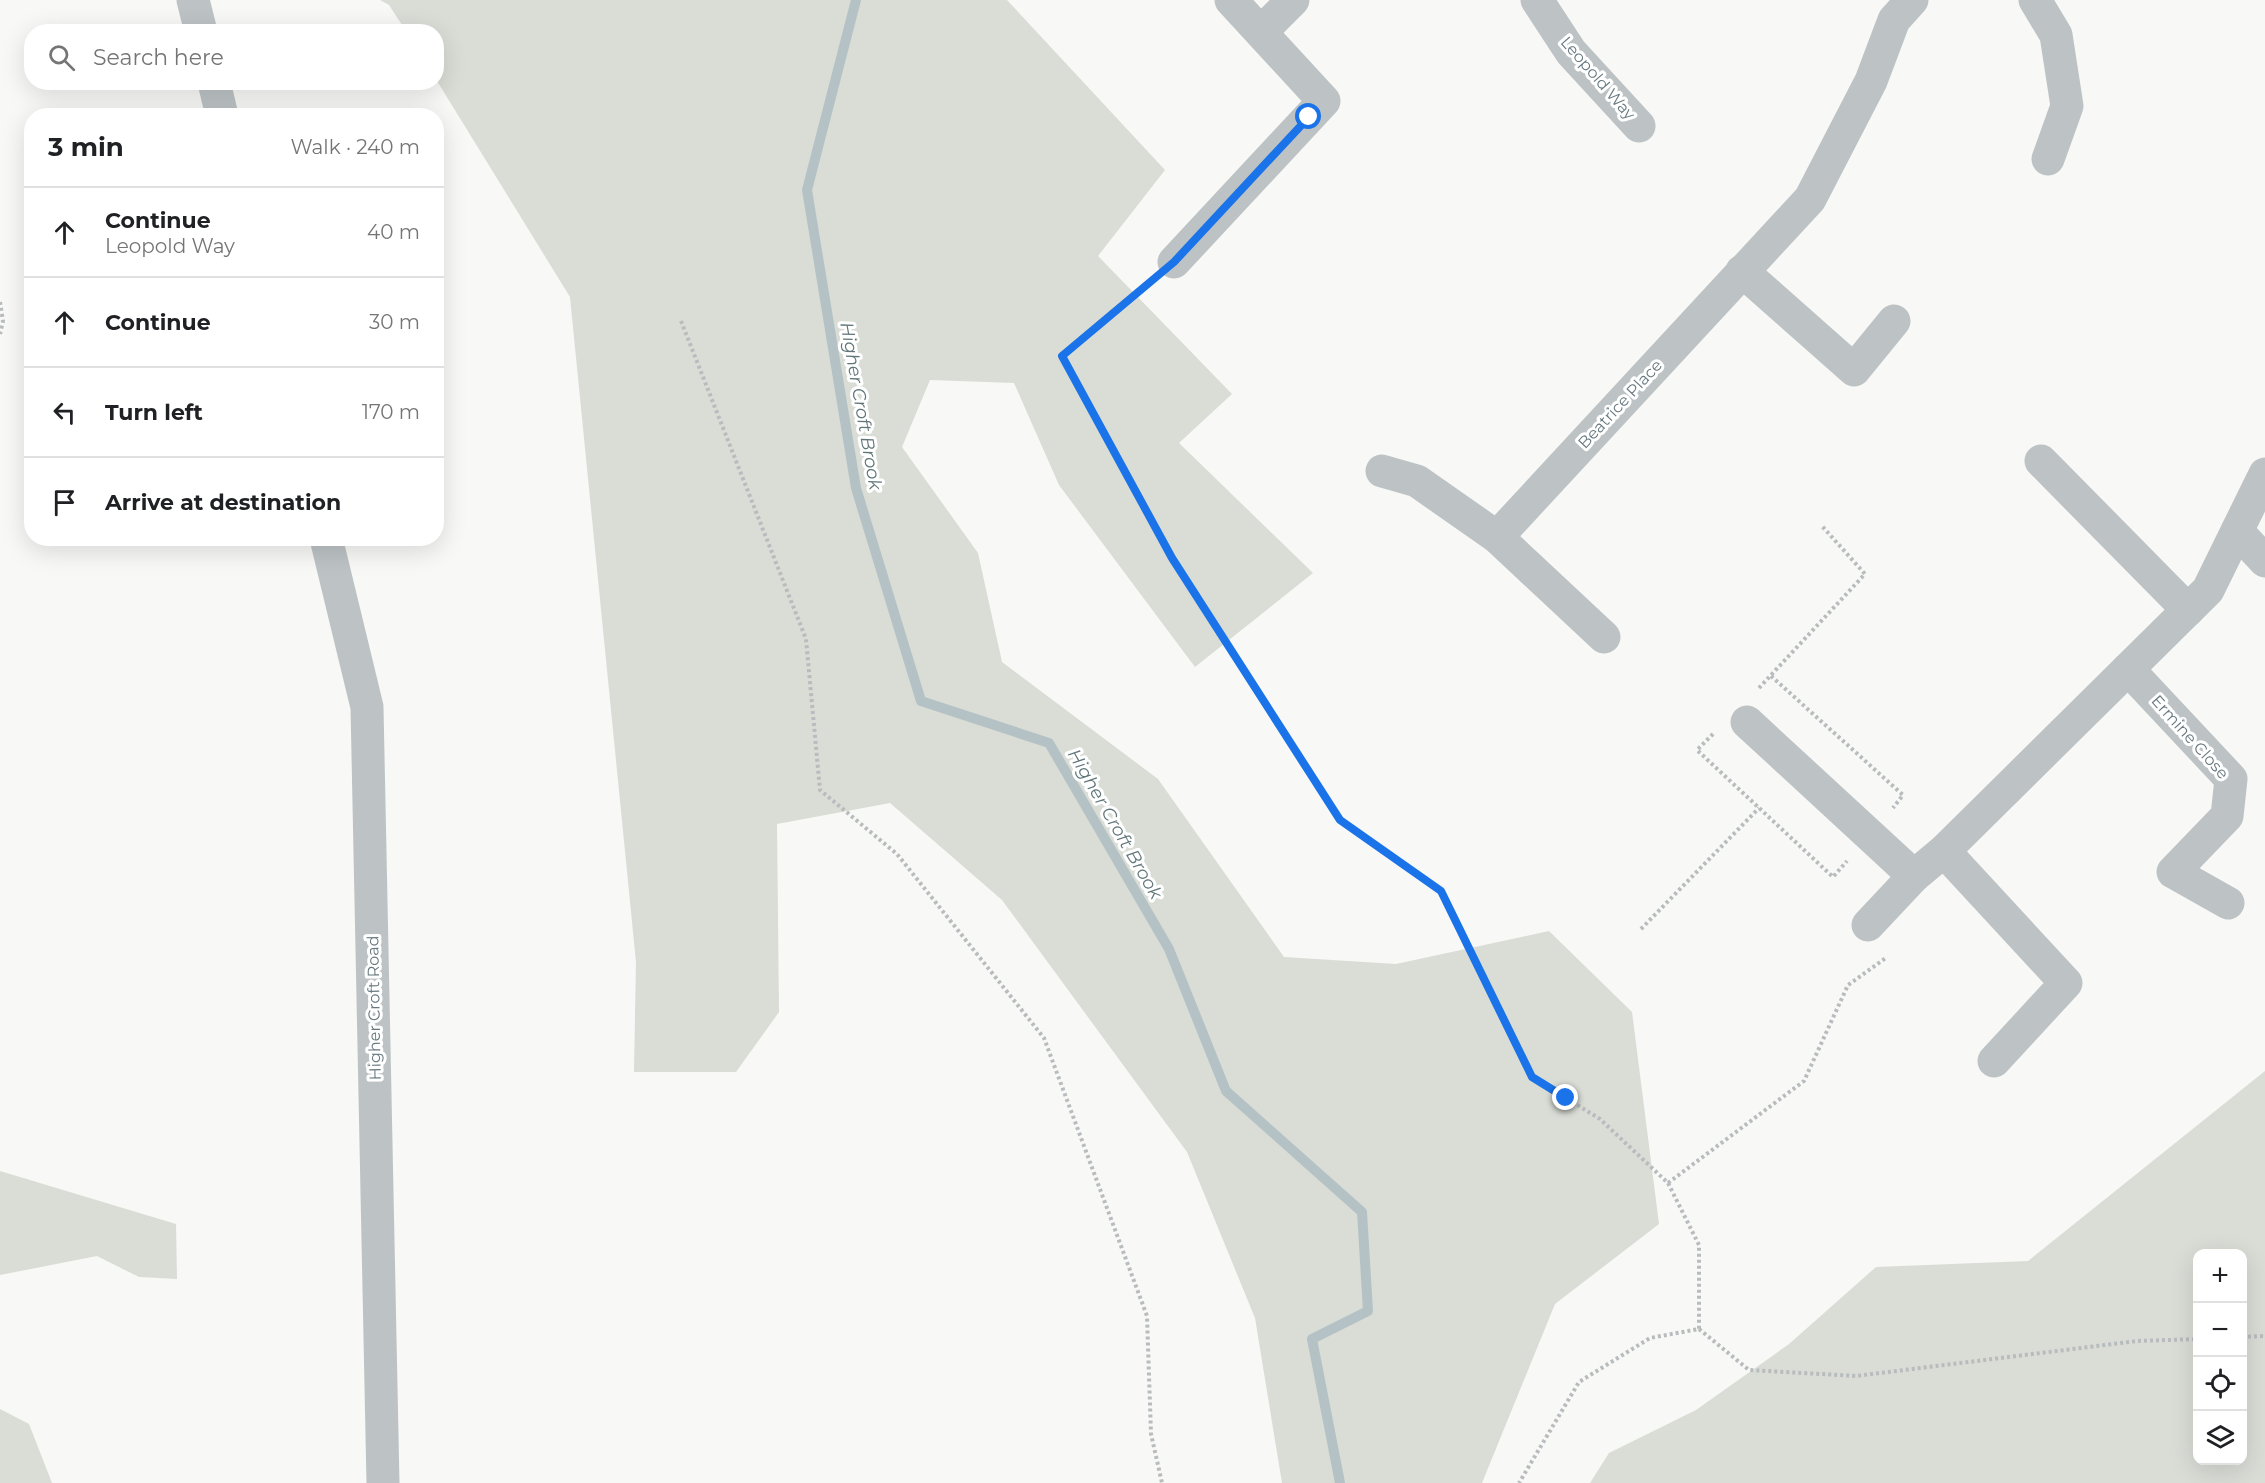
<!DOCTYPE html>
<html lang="en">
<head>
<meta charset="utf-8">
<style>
  body { margin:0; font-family:Montserrat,sans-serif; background:#f2f2f2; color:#202124 }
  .controls { position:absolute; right:18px; bottom:18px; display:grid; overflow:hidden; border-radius:12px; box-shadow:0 6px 24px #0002 }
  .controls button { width:54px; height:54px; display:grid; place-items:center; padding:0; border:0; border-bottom:2px solid #e0e0e0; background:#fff; color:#202124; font:30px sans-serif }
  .stop { position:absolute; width:18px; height:18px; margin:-14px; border:4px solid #1a73e8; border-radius:50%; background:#fff }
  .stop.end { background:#1a73e8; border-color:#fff; box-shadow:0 2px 6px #0008 }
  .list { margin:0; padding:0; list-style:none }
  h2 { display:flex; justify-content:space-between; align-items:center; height:78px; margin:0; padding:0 24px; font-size:26px }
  h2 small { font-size:20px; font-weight:400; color:#757577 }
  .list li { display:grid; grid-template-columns:39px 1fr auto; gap:18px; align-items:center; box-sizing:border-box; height:90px; padding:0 24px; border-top:2px solid #e0e0e0 }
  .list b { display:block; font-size:22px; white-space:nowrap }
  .list p { margin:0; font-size:20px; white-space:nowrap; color:#757577 }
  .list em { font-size:20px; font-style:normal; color:#757577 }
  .icon { flex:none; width:33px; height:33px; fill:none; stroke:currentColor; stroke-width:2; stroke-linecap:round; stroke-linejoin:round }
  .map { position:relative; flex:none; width:2265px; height:1483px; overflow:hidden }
  .search { position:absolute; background:#fff; box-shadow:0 6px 24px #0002; left:24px; top:24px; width:420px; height:66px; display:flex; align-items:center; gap:15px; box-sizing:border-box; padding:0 21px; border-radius:24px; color:#757577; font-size:22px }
  .panel { position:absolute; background:#fff; box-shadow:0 6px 24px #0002; left:24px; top:108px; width:420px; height:438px; border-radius:24px }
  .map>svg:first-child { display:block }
  .green { fill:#d9ddd6; fill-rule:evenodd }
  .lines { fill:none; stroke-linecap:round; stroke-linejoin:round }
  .stream { stroke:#b5c2c5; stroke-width:10 }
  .path { stroke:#b8bcbe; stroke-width:4; stroke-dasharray:3 3; stroke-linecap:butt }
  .street { stroke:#bdc3c5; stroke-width:33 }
  .route { stroke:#1a73e8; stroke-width:8 }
  .labels { text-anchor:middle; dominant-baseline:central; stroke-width:6; stroke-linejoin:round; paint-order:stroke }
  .street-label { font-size:16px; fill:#66777e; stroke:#fff }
  .water-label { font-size:18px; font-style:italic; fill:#607578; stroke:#fff }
</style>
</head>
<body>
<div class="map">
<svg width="2265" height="1483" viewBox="0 0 2265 1483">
  <rect width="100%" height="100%" fill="#f8f8f6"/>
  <g class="green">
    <path d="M380 0H1007L1165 170 1098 256 1232 394 1179 443 1313 573 1195 667 1059 485 1014 383 930 380 902 447 978 553 1002 662 1158 779 1284 957 1396 964 1549 931 1632 1012 1659 1224 1555 1304 1482 1483H1282L1255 1318 1187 1152 1002 900 890 803 777 824 779 1012 736 1072H634L636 962 570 297 437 81 436 32 406 31 389 5Z"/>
    <path d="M2265 1071V1483H1590L1609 1453 1696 1410 1789 1344 1876 1267 2028 1261ZM2198 1254H2242V1460H2198Z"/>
    <path d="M0 1171 176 1224 177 1279 139 1277 97 1256 0 1275Z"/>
    <path d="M0 1409 29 1424 52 1483H0Z"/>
  </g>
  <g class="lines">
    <path class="stream" d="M856 0 807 190 856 488 921 701 1049 743 1169 949 1226 1091 1362 1212 1368 1311 1312 1339 1340 1483"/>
    <g class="path">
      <path d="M1148 283 1062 356 1172 558 1340 820 1441 891 1532 1077 1600 1119 1668 1183 1699 1245V1329L1650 1338 1579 1382 1519 1483"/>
      <path d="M0 302 3 321 0 334"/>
      <path d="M681 321 806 639 820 790 897 854 1044 1038 1147 1316 1151 1434 1162 1483"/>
      <path d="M1771 676 1903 795 1893 808"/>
      <path d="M1759 688 1865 574 1822 526"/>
      <path d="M1713 734 1697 750 1833 877 1847 861"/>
      <path d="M1641 929 1759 808"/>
      <path d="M1668 1183 1804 1081 1848 985 1887 957"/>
      <path d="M1699 1329 1749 1370 1856 1376 2137 1341 2198 1339"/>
      <path d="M2242 1337 2265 1336"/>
    </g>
    <g class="street">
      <path d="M193 0 201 32"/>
      <path d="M1537 0 1571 52 1639 126"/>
      <path d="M2035 0 2056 35 2067 106 2048 159"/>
      <path d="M1262 31 1293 0"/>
      <path d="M214 82 222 116"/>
      <path d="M1174 262 1324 101 1231 0"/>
      <path d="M1742 271 1854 370 1894 321"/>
      <path d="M2041 461 2188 610"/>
      <path d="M1382 471 1417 481 1497 537 1604 637"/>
      <path d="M2237 531 2265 561"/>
      <path d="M1497 537 1810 199 1871 81 1894 20 1912 0"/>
      <path d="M326 538 367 707 383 1483"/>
      <path d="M2128 669 2231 779 2227 816 2173 872 2228 903"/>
      <path d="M1747 722 1914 876"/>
      <path d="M1944 851 2066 983 1994 1061"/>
      <path d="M1868 925 1914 876 1944 851 2208 590 2265 474"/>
    </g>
  </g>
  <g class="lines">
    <path class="route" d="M1309 117 1174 262 1062 356 1172 558 1340 820 1441 891 1532 1077 1566 1098"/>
  </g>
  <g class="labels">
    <g class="street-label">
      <text transform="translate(1598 78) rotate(49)">Leopold Way</text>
      <text transform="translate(1620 404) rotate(-47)">Beatrice Place</text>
      <text transform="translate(2190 737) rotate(48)">Ermine Close</text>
      <text transform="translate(374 1008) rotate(-91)">Higher Croft Road</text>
    </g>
    <g class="water-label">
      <text transform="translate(861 406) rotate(80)">Higher Croft Brook</text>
      <text transform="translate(1115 824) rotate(60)">Higher Croft Brook</text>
    </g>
  </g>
</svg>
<div class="controls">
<button>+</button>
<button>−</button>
<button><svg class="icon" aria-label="locate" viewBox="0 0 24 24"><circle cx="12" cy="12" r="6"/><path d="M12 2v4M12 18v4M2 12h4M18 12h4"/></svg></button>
<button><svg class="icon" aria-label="layers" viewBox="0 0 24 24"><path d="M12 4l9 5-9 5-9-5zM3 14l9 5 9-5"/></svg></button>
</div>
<div class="stop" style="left:1309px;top:117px"></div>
<div class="stop end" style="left:1566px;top:1098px"></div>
<div class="search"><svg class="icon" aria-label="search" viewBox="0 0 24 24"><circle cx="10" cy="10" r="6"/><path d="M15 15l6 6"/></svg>Search here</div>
<section class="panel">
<h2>3 min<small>Walk · 240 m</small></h2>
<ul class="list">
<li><svg class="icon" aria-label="ahead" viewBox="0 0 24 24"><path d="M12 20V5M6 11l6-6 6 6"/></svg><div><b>Continue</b><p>Leopold Way</p></div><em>40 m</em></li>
<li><svg class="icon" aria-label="ahead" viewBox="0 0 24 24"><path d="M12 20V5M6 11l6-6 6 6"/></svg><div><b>Continue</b></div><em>30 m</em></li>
<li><svg class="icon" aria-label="left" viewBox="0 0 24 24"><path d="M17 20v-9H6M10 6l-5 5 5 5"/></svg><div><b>Turn left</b></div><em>170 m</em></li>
<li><svg class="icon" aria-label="arrive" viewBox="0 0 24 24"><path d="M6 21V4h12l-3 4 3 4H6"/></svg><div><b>Arrive at destination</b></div></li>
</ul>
</section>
</div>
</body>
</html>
